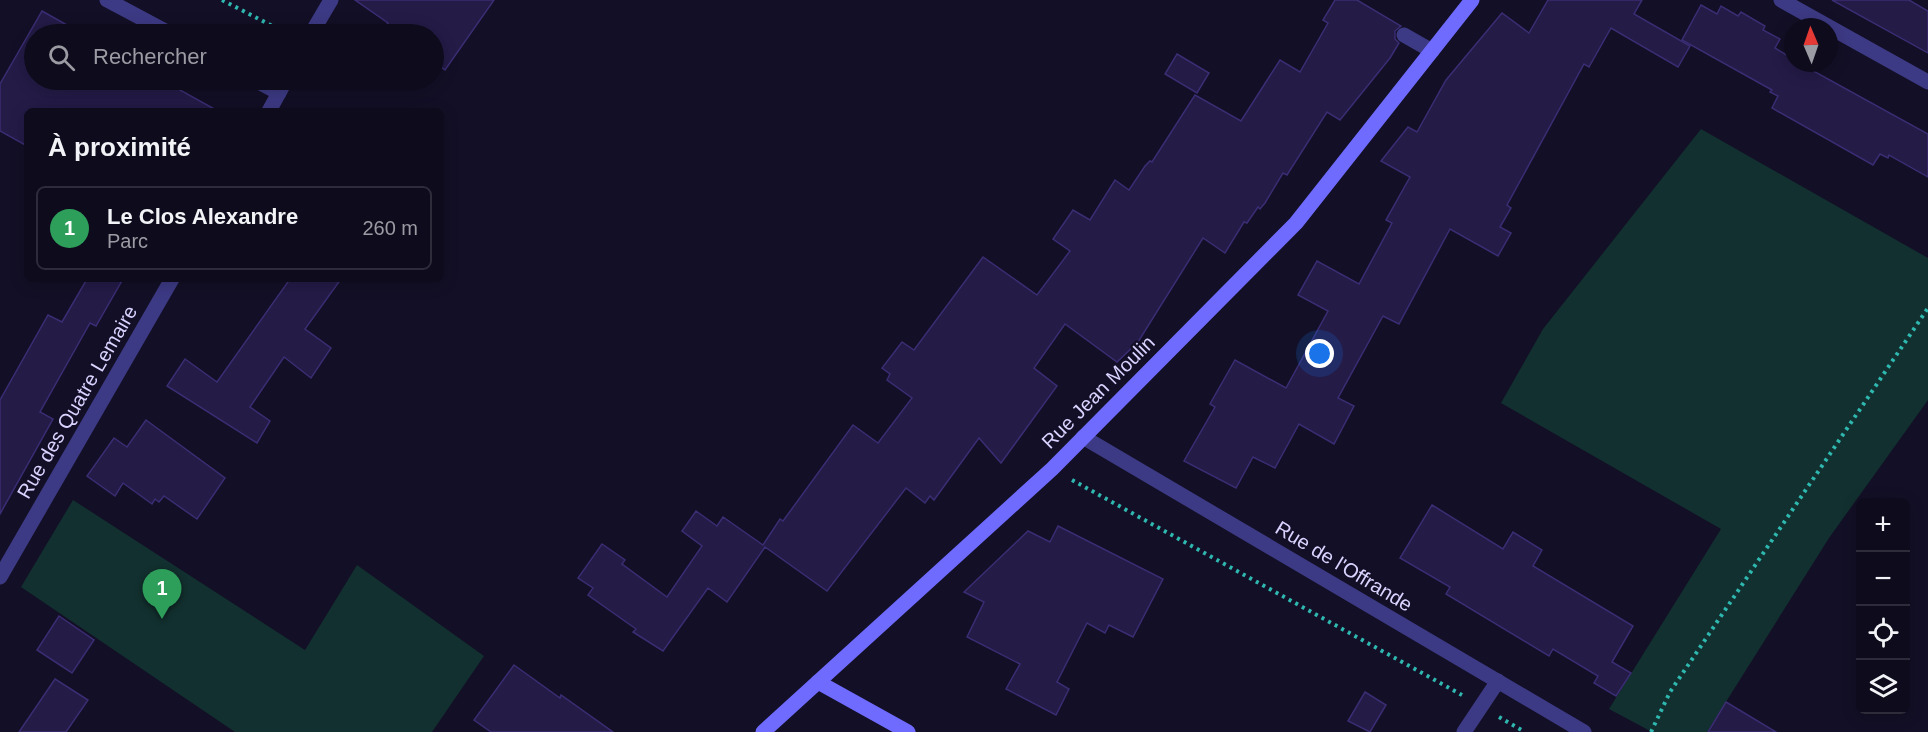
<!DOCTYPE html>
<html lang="fr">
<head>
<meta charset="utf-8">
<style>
  body { margin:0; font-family:Arial,sans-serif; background:#171425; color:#f1f3f6 }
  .controls { position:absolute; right:18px; bottom:18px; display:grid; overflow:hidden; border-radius:9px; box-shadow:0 3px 15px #0003 }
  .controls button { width:54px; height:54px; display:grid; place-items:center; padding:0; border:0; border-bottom:2px solid #2e2b3b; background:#0e0b1c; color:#f1f3f6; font:30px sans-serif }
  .compass { position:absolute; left:1784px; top:18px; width:54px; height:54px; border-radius:50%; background:#0e0b1c; box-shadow:0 3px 15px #0003; rotate:358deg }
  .you { position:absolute; left:1320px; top:354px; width:21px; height:21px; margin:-15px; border:4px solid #fff; border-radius:50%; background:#1a73e8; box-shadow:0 0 0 9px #1a73e833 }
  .badge { display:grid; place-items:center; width:39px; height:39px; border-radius:50%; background:#ea580c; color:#fff; font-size:20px; font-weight:700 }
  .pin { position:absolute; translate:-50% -50px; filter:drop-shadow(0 2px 3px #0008) }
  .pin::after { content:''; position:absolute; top:32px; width:21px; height:18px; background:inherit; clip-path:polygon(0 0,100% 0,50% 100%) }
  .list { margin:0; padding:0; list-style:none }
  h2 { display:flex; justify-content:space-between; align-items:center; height:78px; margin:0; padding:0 24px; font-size:26px }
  h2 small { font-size:20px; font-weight:400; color:#9b9ba3 }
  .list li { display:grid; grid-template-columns:39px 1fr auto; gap:18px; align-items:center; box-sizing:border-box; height:84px; margin:0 12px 12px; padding:0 12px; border:2px solid #2e2b3b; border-radius:9px }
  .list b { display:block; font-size:22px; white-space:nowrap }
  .list p { margin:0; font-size:20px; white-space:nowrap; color:#9b9ba3 }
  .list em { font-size:20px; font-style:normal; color:#9b9ba3 }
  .icon { flex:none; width:33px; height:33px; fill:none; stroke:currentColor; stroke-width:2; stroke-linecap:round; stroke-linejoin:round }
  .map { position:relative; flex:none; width:1928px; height:732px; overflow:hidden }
  .search { position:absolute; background:#0e0b1c; box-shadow:0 3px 15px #0003; left:24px; top:24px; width:420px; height:66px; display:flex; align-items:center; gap:15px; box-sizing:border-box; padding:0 21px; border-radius:33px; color:#9b9ba3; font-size:22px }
  .panel { position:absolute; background:#0e0b1c; box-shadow:0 3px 15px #0003; left:24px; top:108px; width:420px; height:174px; border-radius:9px }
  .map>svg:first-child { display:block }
  .green { fill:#12302f }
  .building { fill:#241b47; stroke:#3b2d73; stroke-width:1.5 }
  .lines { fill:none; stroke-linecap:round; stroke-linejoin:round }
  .path { stroke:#2fb8b0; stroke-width:4; stroke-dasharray:3 4.5; stroke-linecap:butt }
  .lane { stroke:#3d3a85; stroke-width:15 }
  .street { stroke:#3d3a85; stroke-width:15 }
  .secondary { stroke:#6f6bff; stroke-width:15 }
  .labels { text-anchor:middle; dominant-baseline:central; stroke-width:4.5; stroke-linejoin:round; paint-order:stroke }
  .street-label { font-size:20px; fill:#d9d4ff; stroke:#130f26 }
</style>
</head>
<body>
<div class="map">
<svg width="1928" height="732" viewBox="0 0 1928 732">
  <rect width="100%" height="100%" fill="#130f26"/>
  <g class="green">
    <path d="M1701 129 1928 258V400L1829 538 1707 732H1652L1609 709 1721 529 1501 403 1543 329Z"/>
    <path d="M73 500 305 650 357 565 484 656 432 732H235L21 587Z"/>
  </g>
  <g class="building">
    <path d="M355 0H494L445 70 434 62V34H394L385 28 388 23Z"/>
    <path d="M1335 0H1357L1401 26 1395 31V39L1399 43 1390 58 1340 120 1327 112 1287 175 1283 173 1265 203 1260 209 1258 207 1247 223 1244 222 1225 253 1203 238 1138 342 1117 362 1065 324 1034 368 1057 386 1001 463 979 438 934 500 930 496 925 503 906 488 827 591 765 547 727 602 708 588 663 651 633 632 636 629 588 595 593 588 578 578 602 544 625 560 622 564 667 597 702 546 682 531 696 511 717 526 723 517 763 545 780 519 783 521 853 425 878 443 912 398 887 380 890 374 882 368 902 342 914 350 983 257 1037 295 1070 251 1053 239 1073 210 1090 220 1115 180 1129 190 1145 166 1150 161 1152 162 1195 95 1241 121 1280 60 1300 72 1328 23 1323 20Z"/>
    <path d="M1548 0H1642L1634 14 1690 46 1678 67 1611 28 1589 67 1584 64 1507 205 1511 208 1500 227 1511 233 1498 256 1450 229 1399 324 1383 316 1338 398 1354 406 1334 444 1299 424 1275 468 1253 457 1236 488 1184 461 1215 407 1210 404 1235 360 1286 388 1328 311 1298 295 1317 261 1359 284 1392 223 1386 220 1410 177 1381 161 1408 127 1417 132 1446 80 1502 13 1529 33Z"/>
    <path d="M1832 0H1909L1928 11V53Z"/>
    <path d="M1701 5 1717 14 1721 6 1738 16 1741 12 1765 26 1763 30 1780 39 1775 48 1793 59V63H1799L1928 134V177L1889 155 1888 158 1880 154 1873 165 1772 108 1778 96 1770 92 1772 90 1682 40Z"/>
    <path d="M42 11 83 34H34V80H162L218 111H27V146L0 131V84Z"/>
    <path d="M1177 54 1209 73 1197 93 1165 74Z"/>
    <path d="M87 279H123L96 326 90 323 40 412 53 419 0 514V400L48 315 62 322Z"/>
    <path d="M290 279H341L305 329 331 348 311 378 284 357 250 407 270 421 257 443 167 386 185 359 217 382Z"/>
    <path d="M146 420 225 478 197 519 164 496 159 502 155 499 152 504 123 483 115 496 87 476 114 438 127 447Z"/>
    <path d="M1432 505 1503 549 1513 532 1542 550 1533 566 1633 626 1612 662 1631 673 1616 696 1594 683 1598 676 1553 649 1549 656 1446 594 1450 587 1400 558Z"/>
    <path d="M1058 526 1163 579 1133 637 1109 625 1105 633 1087 623 1057 682 1069 689 1056 715 1006 689 1020 664 967 637 984 602 964 592 1028 531 1050 542Z"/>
    <path d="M59 616 94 640 72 673 37 650Z"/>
    <path d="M514 665 560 698 561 695 613 732H491L474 720Z"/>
    <path d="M55 679 88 700 66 732H19Z"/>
    <path d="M1365 692 1386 705 1370 732 1348 721Z"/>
    <path d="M1726 702 1776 732H1708Z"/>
  </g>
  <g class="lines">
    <g class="path">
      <path d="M222 0 288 34"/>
      <path d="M1072 480 1462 695"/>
      <path d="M1499 717 1525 732"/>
      <path d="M1651 732 1670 692 1928 308"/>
    </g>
    <path class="lane" d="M1404 35 1432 51"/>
    <g class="street">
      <path d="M107 0 171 34"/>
      <path d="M1781 0 1928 82"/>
      <path d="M311 34 331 0"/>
      <path d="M255 80 279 93"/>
      <path d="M269 111 286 80"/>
      <path d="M1083 437 1584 732"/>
      <path d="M0 577 172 279"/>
      <path d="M1464 732 1498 681"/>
    </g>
    <g class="secondary">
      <path d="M818 682 908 732"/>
      <path d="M763 732 1052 469 1296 223 1472 0"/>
    </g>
  </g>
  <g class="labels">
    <g class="street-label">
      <text transform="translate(1098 392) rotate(-45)">Rue Jean Moulin</text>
      <text transform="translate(77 402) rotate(-60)">Rue des Quatre Lemaire</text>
      <text transform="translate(1344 566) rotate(31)">Rue de l'Offrande</text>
    </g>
  </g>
</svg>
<div class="controls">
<button>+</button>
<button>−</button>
<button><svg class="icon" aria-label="locate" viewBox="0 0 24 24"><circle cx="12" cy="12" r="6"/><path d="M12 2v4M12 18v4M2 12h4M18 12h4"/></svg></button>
<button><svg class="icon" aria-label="layers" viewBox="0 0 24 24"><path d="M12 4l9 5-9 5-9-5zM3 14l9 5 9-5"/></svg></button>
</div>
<svg class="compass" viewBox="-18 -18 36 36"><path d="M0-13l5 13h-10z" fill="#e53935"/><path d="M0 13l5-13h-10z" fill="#9b9ba3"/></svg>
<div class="you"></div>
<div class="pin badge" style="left:162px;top:619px;background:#2e9e5b">1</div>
<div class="search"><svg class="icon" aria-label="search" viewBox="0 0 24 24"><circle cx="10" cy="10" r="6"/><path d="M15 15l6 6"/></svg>Rechercher</div>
<section class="panel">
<h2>À proximité<small></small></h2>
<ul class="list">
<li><span class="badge" style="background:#2e9e5b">1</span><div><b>Le Clos Alexandre</b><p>Parc</p></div><em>260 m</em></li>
</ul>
</section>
</div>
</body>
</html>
